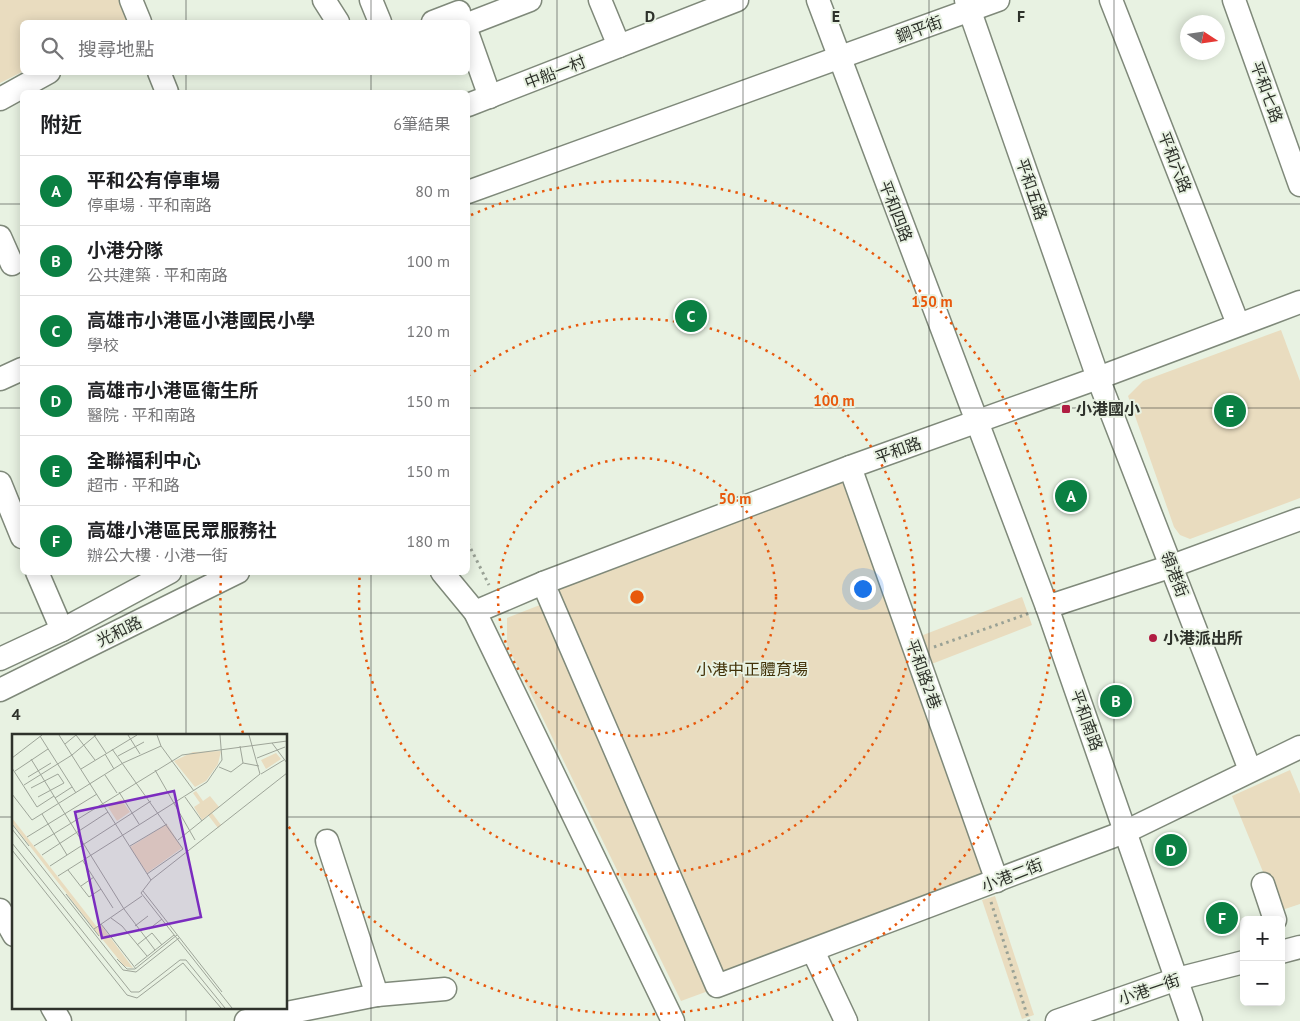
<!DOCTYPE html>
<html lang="zh-TW">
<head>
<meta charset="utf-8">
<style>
  body { margin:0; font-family:"PT Sans","Noto Sans TC",sans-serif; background:#f2f2f2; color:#202124 }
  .controls { position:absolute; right:15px; bottom:15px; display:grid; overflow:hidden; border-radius:8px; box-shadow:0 2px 12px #0003 }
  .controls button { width:45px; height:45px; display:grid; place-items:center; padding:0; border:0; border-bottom:1px solid #e0e0e0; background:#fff; color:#202124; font:25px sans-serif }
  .compass { position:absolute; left:1180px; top:15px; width:45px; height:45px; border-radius:50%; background:#fff; box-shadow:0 2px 12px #0003; rotate:102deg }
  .you { position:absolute; left:862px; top:588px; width:18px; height:18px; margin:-12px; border:4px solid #fff; border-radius:50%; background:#1a73e8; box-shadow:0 0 0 8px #1a73e833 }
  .badge { display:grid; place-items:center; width:32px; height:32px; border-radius:50%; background:#0b8043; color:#fff; font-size:16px; font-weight:700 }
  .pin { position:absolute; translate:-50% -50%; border:2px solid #fff; box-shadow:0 1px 5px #0006 }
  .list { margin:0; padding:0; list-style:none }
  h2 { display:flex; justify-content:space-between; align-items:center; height:65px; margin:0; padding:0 20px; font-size:21px }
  h2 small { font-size:16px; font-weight:400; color:#757577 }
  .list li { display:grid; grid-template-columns:32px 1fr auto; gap:15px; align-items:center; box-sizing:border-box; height:70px; padding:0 20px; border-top:1px solid #e0e0e0 }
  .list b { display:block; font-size:19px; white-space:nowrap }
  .list p { margin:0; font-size:16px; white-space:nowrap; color:#757577 }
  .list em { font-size:16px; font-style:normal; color:#757577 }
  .icon { flex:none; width:28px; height:28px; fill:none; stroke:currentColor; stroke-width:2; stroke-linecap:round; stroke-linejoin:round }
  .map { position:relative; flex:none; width:1300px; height:1021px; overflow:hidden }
  .search { position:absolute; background:#fff; box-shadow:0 2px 12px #0003; left:20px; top:20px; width:450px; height:55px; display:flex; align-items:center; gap:12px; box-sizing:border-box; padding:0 18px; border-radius:8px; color:#757577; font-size:19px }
  .panel { position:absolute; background:#fff; box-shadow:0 2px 12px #0003; left:20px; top:90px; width:450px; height:485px; border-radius:8px }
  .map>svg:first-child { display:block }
  .green { fill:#e9dcbf }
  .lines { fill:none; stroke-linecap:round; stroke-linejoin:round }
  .minor-casing { stroke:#7f897a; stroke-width:25 }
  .path { stroke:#99a195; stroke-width:3; stroke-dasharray:2.5 4; stroke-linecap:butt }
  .minor { stroke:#fff; stroke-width:22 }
  .grid { fill:none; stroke:#2e322b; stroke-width:1; stroke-opacity:0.55 }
  .ring { fill:none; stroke:#e8590c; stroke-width:2.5; stroke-dasharray:2.5 5 }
  .poi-dot { fill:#b01d42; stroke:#e8f2e2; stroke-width:2 }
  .labels { text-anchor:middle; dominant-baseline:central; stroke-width:4; stroke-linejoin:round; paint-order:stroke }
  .street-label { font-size:16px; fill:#2e322b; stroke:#e8f2e2 }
  .poi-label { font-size:16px; font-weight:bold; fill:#2e322b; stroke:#e8f2e2; text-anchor:start }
  .park-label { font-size:16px; fill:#423208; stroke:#e8f2e2 }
  .inset-road { fill:none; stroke:#9ea599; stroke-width:1 }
  .view { fill:#7b2cbf; fill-opacity:0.15; stroke:#7b2cbf; stroke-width:2.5 }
  .inset-edge { fill:none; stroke:#2e322b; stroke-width:2.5 }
  .grid-label { font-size:16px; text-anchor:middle; font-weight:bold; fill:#2e322b; stroke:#e8f2e2; stroke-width:4; stroke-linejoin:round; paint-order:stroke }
  .centre { fill:#e8590c; stroke:#e8f2e2; stroke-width:2.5 }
  .ring-label { font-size:15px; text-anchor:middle; font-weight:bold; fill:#e8590c; stroke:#e8f2e2; stroke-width:4; stroke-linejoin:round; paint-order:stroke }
</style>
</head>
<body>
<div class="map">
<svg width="1300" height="1021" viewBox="0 0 1300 1021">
  <rect width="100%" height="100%" fill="#e8f2e2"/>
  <g class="green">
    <path d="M0 0H128L129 22H22V72L0 83Z"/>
    <path d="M1281 330 1300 381V498L1190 539 1180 535 1174 527 1128 396 1143 381Z"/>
    <path d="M843 471 991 879 719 983 550 582Z"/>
    <path d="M1022 597 1032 625 929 665 918 637Z"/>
    <path d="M545 603 711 990 681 1001 507 645V618Z"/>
    <path d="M1290 770 1300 794V904L1279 911 1232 796Z"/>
    <path d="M995 896 1034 1015 1022 1019 982 900Z"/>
  </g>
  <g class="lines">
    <g class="minor-casing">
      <g id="minor">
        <path d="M131 0 140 22"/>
        <path d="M324 0 338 22"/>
        <path d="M371 0 380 22"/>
        <path d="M600 0 619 46"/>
        <path d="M818 0 1047 607 1191 1021"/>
        <path d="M966 0 1098 378 1250 770"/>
        <path d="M1111 0 1238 324"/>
        <path d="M1234 0 1300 185"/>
        <path d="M433 22 459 12"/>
        <path d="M468 24 530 0"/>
        <path d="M468 35 490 97"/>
        <path d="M159 72 167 92"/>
        <path d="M0 99 49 72"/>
        <path d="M468 105 737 0"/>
        <path d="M468 192 998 0"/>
        <path d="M0 237 12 264"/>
        <path d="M0 379 22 369"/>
        <path d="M850 467 997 881"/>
        <path d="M0 483 22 537"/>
        <path d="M37 572 62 630"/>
        <path d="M442 572 475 612 673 1021"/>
        <path d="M543 583 717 986 1127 831 1300 747"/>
        <path d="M1047 607 1172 566 1300 519"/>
        <path d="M475 612 543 583 850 467 1098 378 1300 302"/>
        <path d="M0 659 62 630 170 572"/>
        <path d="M0 690 238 572"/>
        <path d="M327 841 377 995"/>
        <path d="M1263 884 1275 920"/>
        <path d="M0 910 14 935"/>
        <path d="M813 951 846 1021"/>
        <path d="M1281 952 1300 947"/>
        <path d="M52 1007 60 1021"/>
        <path d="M246 1021 377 995 445 989"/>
        <path d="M1057 1021 1177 979 1244 962"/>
      </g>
    </g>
    <g class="path">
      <path d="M468 543 489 585"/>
      <path d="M934 647 1030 613"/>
      <path d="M991 902 1029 1021"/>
    </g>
    <use href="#minor" class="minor"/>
  </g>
  <path class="grid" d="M186 0V22M371 0V22M557 0V1021M743 0V1021M929 0V1021M1114 0V1021M186 72V92M371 72V92M0 204H22M468 204H1300M0 408H22M468 408H1300M186 572V735M371 572V1021M0 613H1300M0 817H14M286 817H1300M186 1007V1021"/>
  <g class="ring">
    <circle cx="637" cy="597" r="139"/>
    <path d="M468 376A278 278 0 1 1 360 573"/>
    <path d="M243 733A417 417 0 0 1 221 575M471 215A417 417 0 1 1 287 824"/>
  </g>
  <g class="poi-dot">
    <rect x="1061" y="404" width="10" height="10" rx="2.5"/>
    <circle cx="1153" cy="638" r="5"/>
  </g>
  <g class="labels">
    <g class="street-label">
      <text transform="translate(919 29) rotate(-20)">鋼平街</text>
      <text transform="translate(555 72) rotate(-21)">中船一村</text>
      <text transform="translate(1267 92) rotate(70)">平和七路</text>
      <text transform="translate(1175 162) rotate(69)">平和六路</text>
      <text transform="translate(1032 189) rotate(71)">平和五路</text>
      <text transform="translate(896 211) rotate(69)">平和四路</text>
      <text transform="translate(898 450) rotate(-20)">平和路</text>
      <text transform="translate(1175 574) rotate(69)">領港街</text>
      <text transform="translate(119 631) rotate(-26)">光和路</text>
      <text transform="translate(924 674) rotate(70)">平和路2巷</text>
      <text transform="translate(1087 720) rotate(70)">平和南路</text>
      <text transform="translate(1012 875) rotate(-21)">小港二街</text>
      <text transform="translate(1149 989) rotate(-19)">小港一街</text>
    </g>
    <g class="poi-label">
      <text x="1076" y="409">小港國小</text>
      <text x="1163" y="638">小港派出所</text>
    </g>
    <g class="park-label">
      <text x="752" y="669">小港中正體育場</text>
    </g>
  </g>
  <g transform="translate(12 734)">
    <rect width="275" height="275" fill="#e8f2e2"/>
    <path d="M209 17 206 30 194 47 183 53 162 27 181 18ZM264 19 269 25 254 35 249 26ZM184 57 191 67 198 62 207 73 200 79 209 91 206 94 196 81 190 86 182 73 188 69 181 59ZM109 65 118 78 105 87 96 73ZM0 84 85 193 89 191 121 234 112 232 82 195 0 89ZM155 90 170 114 135 139 118 113Z" fill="#e9dcbf"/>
    <path class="inset-road" d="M47 1 139 146M82 1 94 19M116 1 128 20M145 1 149 12 182 57M28 2 64 59M260 9 275 29M53 10 64 1 83 26M228 12 231 29M100 15 171 115 135 140M93 20 102 35M106 22 132 8M0 24 30 1M245 24 273 13M19 25 112 175 143 216M231 29 247 32M207 33 219 38 231 29M0 34 25 73 42 62M69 35 125 1M143 36 183 106M3 37 36 15M249 40 272 26M93 41 105 59M16 43 39 29M12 51 60 21 84 1M19 54 46 40 52 49 26 63M107 58 127 90M0 60 20 86 111 29 149 12M173 63 190 87M43 64 60 53M30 80 55 121M0 90 17 112M0 95 111 236 124 238 167 204M15 103 85 60M166 106 248 40 237 1M0 109 119 258H127L168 226H174L213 274M22 112 170 21 275 7M118 112 155 90M0 116 115 261 125 264 171 229 209 274M30 121 96 78M71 127 101 174M38 132 139 67M56 136 77 163 89 155M46 142 195 48 210 26 208 1M69 152 82 143M131 157 210 258M54 160 87 202M99 184 110 192 135 222M89 190 124 235M123 192 136 182M82 195 130 162M137 195 150 185M125 211 140 199 150 211M105 225 115 235H123L165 201M123 232 162 201M220 274 129 159 139 146 275 39"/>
    <path class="view" d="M162 57 189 183 90 204 63 78Z"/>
    <rect width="275" height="275" class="inset-edge"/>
  </g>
  <g class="grid-label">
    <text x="650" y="22">D</text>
    <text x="836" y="22">E</text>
    <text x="1021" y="22">F</text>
    <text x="16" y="720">4</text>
  </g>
  <circle cx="637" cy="597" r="8" class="centre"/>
  <g class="ring-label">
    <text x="932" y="307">150 m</text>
    <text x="834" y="406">100 m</text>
    <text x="735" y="504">50 m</text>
  </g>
</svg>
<div class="controls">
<button>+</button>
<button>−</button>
</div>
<svg class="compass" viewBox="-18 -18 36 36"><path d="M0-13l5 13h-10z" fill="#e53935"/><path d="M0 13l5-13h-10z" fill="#757577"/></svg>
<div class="you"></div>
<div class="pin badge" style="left:1071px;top:496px">A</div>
<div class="pin badge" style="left:1116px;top:701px">B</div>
<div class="pin badge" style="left:691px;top:316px">C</div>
<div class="pin badge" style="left:1171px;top:850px">D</div>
<div class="pin badge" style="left:1230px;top:411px">E</div>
<div class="pin badge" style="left:1222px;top:918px">F</div>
<div class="search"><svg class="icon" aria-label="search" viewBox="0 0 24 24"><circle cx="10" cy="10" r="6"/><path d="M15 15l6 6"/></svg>搜尋地點</div>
<section class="panel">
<h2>附近<small>6筆結果</small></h2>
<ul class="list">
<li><span class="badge">A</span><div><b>平和公有停車場</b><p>停車場 · 平和南路</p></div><em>80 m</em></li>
<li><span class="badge">B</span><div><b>小港分隊</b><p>公共建築 · 平和南路</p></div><em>100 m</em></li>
<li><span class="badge">C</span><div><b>高雄市小港區小港國民小學</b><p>學校</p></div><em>120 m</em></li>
<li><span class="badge">D</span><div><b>高雄市小港區衛生所</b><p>醫院 · 平和南路</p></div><em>150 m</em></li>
<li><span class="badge">E</span><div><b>全聯褔利中心</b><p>超市 · 平和路</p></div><em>150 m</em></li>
<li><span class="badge">F</span><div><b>高雄小港區民眾服務社</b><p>辦公大樓 · 小港一街</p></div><em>180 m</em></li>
</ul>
</section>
</div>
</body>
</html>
